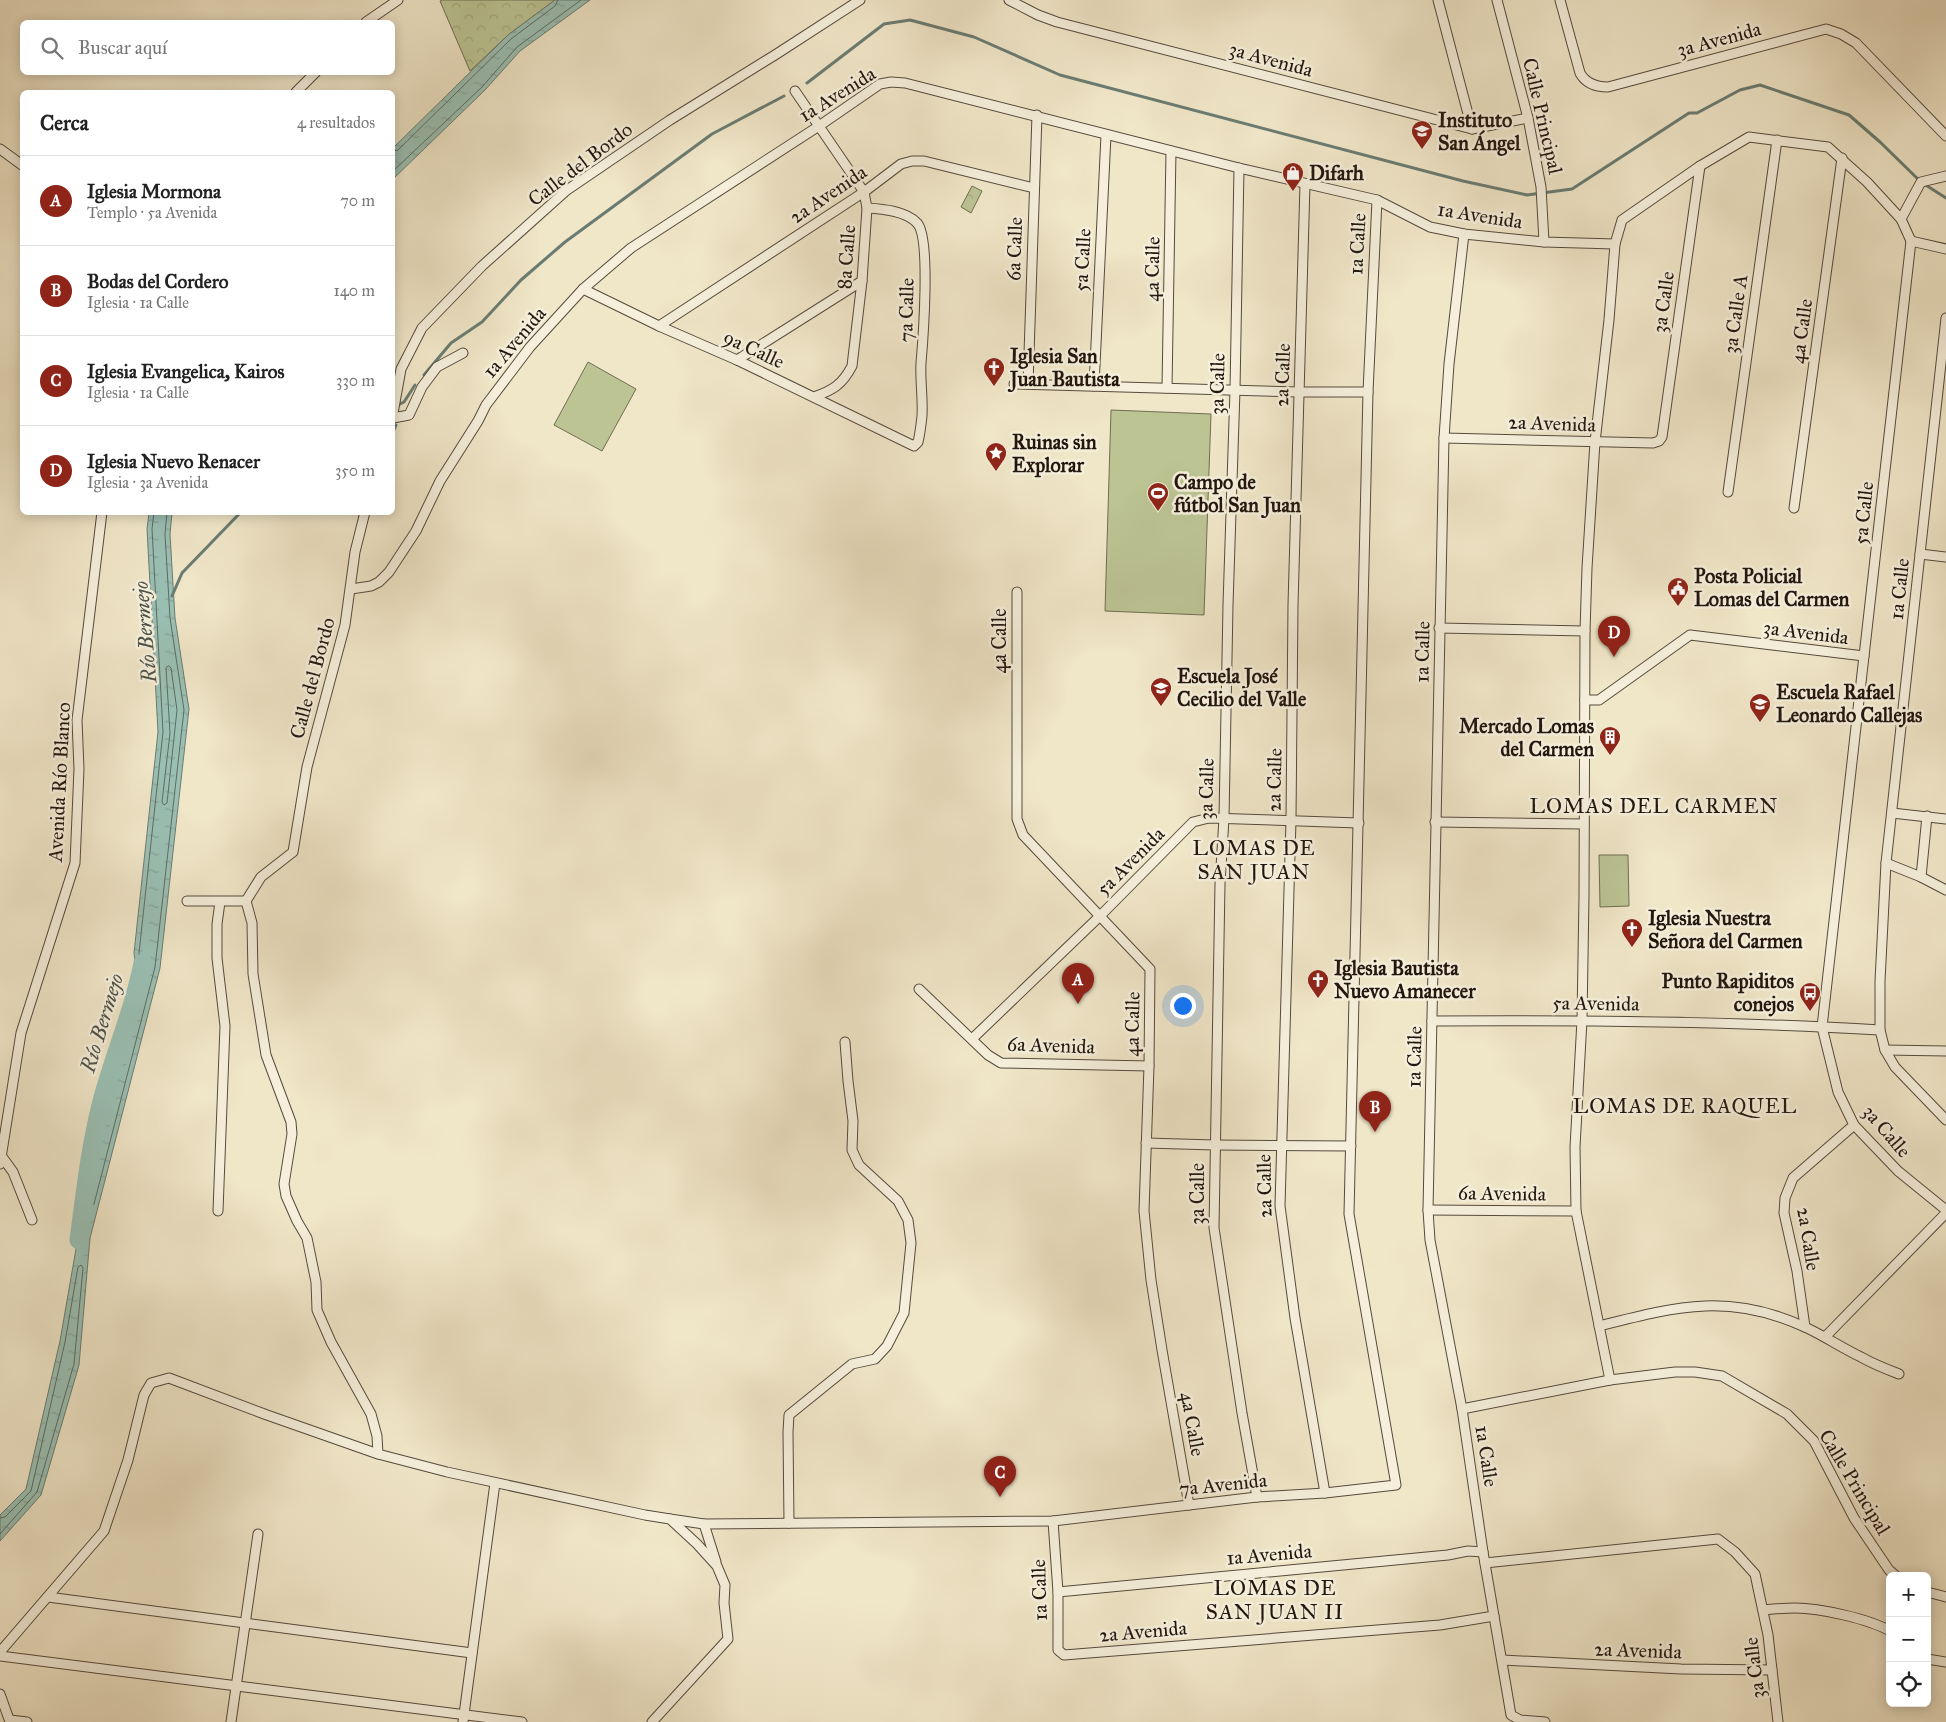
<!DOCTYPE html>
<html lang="es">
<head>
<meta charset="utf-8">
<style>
  body { margin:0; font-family:"IM FELL Great Primer",serif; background:#f2f2f2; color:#222 }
  .controls { position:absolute; right:15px; bottom:15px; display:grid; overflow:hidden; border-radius:8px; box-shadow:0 2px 12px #0003 }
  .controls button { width:45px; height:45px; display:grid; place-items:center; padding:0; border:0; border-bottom:1px solid #e0e0e0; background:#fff; color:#222; font:25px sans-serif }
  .you { position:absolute; left:1182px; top:1005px; width:18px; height:18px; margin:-12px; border:4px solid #fff; border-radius:50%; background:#1a73e8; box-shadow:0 0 0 8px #1a73e833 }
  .badge { display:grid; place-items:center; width:32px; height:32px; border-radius:50%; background:#8f2418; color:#fff; font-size:16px; font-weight:700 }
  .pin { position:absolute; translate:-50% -41px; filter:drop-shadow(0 1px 2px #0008) }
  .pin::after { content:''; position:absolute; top:26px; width:18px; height:15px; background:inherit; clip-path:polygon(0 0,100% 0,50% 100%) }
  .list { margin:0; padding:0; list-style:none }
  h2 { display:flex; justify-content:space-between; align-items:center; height:65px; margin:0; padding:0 20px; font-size:21px }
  h2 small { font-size:16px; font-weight:400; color:#767676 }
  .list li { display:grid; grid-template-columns:32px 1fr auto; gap:15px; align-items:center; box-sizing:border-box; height:90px; padding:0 20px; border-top:1px solid #e0e0e0 }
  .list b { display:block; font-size:19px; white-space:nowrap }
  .list p { margin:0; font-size:16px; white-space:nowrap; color:#767676 }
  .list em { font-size:16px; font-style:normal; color:#767676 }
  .icon { flex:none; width:28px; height:28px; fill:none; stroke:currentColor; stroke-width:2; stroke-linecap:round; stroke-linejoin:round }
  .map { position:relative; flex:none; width:1946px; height:1722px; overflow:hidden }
  .search { position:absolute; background:#fff; box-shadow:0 2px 12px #0003; left:20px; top:20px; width:375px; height:55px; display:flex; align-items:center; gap:12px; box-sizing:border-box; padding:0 18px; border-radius:8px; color:#767676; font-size:19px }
  .panel { position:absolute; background:#fff; box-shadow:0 2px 12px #0003; left:20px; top:90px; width:375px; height:425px; border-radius:8px }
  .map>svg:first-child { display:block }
  .park { fill:url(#park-crowns); stroke:#706d52 }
  .garden { fill:#bcc494; stroke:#706d52 }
  .water { fill:url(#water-ripples); stroke:#6a7c72 }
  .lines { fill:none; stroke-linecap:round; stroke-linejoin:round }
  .shore { stroke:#5e6b62; stroke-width:1 }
  .stream { stroke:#6a7c72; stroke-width:3 }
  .river { stroke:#9ac0b4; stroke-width:19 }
  .minor-casing { stroke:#564a3d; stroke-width:11 }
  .minor { stroke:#f5efdb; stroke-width:9 }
  .labels { text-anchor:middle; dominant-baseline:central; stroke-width:5; stroke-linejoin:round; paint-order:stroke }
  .street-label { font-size:20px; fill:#23160f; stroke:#f5efdb }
  .poi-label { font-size:20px; font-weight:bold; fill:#23160f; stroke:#f5efdb; text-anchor:start }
  .water-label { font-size:21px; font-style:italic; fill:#4d5249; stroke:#f5efdb }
  .neighbourhood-label { font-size:21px; letter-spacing:1px; fill:#23160f; stroke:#f5efdb }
</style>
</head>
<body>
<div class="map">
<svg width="1946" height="1722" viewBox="0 0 1946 1722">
  <defs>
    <pattern id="park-crowns" width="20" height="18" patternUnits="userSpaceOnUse" patternTransform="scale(1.25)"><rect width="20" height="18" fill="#bcc494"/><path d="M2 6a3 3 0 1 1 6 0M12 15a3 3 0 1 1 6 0" fill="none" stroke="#a1a87e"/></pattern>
    <pattern id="water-ripples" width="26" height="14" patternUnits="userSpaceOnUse" patternTransform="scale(1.25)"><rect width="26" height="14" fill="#9ac0b4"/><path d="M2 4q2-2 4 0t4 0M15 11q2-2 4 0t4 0" fill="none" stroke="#84a49a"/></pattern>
  </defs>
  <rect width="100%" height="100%" fill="#f0e6c8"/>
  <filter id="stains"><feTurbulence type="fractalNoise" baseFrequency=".004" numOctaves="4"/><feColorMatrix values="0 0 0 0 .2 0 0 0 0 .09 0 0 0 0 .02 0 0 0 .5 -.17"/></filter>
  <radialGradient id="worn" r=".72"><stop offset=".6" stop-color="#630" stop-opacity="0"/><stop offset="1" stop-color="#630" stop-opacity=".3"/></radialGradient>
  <g class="park">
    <path d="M442 0H555L508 35 470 71 440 1Z"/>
    <path d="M972 186 982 191 971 213 961 207Z"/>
  </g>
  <g class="garden">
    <path d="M588 362 636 389 602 451 554 425Z"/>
    <path d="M1111 410 1211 414 1204 615 1105 611Z"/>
    <path d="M1599 855H1628L1629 906 1600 907Z"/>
  </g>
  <g class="water">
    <path d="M555 0H590L520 51 485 90 393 179V148L508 35Z"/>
    <path d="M149 513H172L170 534 175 618 189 709 160 968 90 1238 79 1365 41 1495 0 1541V1515L26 1489 60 1341 101 1105 128 1014 138 988 134 953 158 732 147 529Z"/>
  </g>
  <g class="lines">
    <g class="shore">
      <path d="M392 151 398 150 511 39 555 6 558 0"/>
      <path d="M392 172 482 87 517 47 581 0"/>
      <path d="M154 512 152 529 163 732 139 953 143 989 133 1015 106 1105 89 1203 91 1206 94 1204 155 967 184 710 170 618 165 534 167 512"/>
      <path d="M169 666 171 668 177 710 167 803 164 805 162 802 170 733 166 668Z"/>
      <path d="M0 1518 5 1517 31 1491 65 1342 78 1267 81 1265 83 1268 74 1364 37 1492 0 1534"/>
    </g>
    <g class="stream">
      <path d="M807 83 884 24 910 20 974 37 1060 75 1463 181 1527 195 1572 189 1689 113H1697L1740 90 1760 85 1849 115 1880 142 1921 182 1946 198"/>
      <path d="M424 375 451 343 482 322 521 280 565 242 712 134 784 96"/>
      <path d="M400 404 404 402 415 385"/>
      <path d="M392 434 396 425"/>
      <path d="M172 596 182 573 241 512"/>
    </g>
    <path class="river" d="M79 1240C85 1195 90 1149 101 1105 113 1057 134 1011 143 963"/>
    <g class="minor-casing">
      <g id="minor">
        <path d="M1009 0 1038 15 1057 22 1472 129 1528 118"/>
        <path d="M1438 0 1472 129"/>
        <path d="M1497 0 1528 118 1541 187 1544 242"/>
        <path d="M1560 0 1580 73C1586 84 1596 87 1608 87L1826 29 1841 34 1856 43 1946 136"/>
        <path d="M366 22 398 0"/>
        <path d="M795 91 864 192 867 208 862 281 852 366C842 385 833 390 814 397"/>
        <path d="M296 92 316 72"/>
        <path d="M0 149 22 165"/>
        <path d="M1239 168 1235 390 1228 605 1224 818 1220 884 1214 1228 1242 1413 1257 1497"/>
        <path d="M1305 184 1293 605 1291 820 1280 1206 1295 1318 1325 1493"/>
        <path d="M1901 219 1921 182 1946 176"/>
        <path d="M1464 234 1449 364 1444 438 1428 1210 1430 1240 1462 1409 1483 1552 1511 1715 1520 1720 1545 1722"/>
        <path d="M1911 241 1822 1027 1838 1092 1854 1125 1898 1171 1946 1210"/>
        <path d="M1911 241 1946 249"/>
        <path d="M583 289 659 326 737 360 914 446 918 442C920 434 921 425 922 416 923 398 920 380 921 363 923 340 931 237 917 223 906 211 883 209 867 208"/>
        <path d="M1946 318 1886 863 1880 981V1030L1885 1050 1895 1067 1946 1120"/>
        <path d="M659 326 864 192 901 164 912 161H924L1034 188"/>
        <path d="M737 360 862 281"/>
        <path d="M1014 384 1299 392H1368"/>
        <path d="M1028 384 1037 115"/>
        <path d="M1094 386 1106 135"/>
        <path d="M1167 388 1171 151"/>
        <path d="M393 418 409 415 422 387 437 367 463 353"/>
        <path d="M392 419 401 369 422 328 482 266 567 190 670 120 775 55 860 0"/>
        <path d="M1444 438 1653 443 1659 441 1662 437 1700 166"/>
        <path d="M1728 492 1777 140"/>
        <path d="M1794 508 1842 158"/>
        <path d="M365 512 355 552 345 625 307 767 293 852 261 877 246 901 252 923 253 974 266 1055 291 1122 292 1134 284 1184 286 1196 297 1221 307 1238 316 1282 317 1310 331 1342 371 1414 377 1436 378 1454"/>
        <path d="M1920 554 1946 557"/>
        <path d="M351 589 371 586 379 582 389 572 416 531 440 481 478 421 486 405 530 347 583 289 631 248 819 126 880 84 891 82 905 83 1239 168 1377 200 1430 227 1464 234 1544 242 1615 244"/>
        <path d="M1017 592V819L1023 835 1150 969 1149 1066 1144 1211 1151 1280 1162 1350 1189 1505"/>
        <path d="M1439 628 1585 631"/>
        <path d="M1585 700H1599L1690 635 1864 656"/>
        <path d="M1892 813 1946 819"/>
        <path d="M1435 822 1584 824"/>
        <path d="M1886 863 1921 877 1946 890"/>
        <path d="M1921 877 1927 816"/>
        <path d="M187 901H246"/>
        <path d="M919 989 988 1055 1001 1063 1149 1066"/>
        <path d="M1432 1021C1581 1020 1731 1021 1880 1030"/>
        <path d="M972 1039 1100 916 1193 822 1209 818 1359 823"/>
        <path d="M1885 1050 1946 1051"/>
        <path d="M1146 1143 1215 1145 1351 1146"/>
        <path d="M0 1154 13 1172 32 1220"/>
        <path d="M0 1164 21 1033 75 863 79 769 77 720 102 512"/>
        <path d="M1428 1210 1576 1211"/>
        <path d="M218 1211 225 1026 217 958V924L220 902"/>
        <path d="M1599 1326C1678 1306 1730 1292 1807 1328 1826 1337 1842 1348 1861 1357 1873 1364 1886 1369 1899 1374"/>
        <path d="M1805 1327 1797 1271 1784 1213 1785 1198 1793 1178 1854 1125"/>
        <path d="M1825 1337 1946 1213"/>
        <path d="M1610 1380 1576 1211 1575 1147 1582 1020 1584 896 1585 631 1587 568 1595 442 1609 320 1615 244 1622 220 1700 166 1749 137 1828 147 1867 182 1901 219 1911 241"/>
        <path d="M1462 1409 1610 1380 1675 1372H1695L1722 1376 1787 1414 1814 1441 1854 1518 1889 1570 1896 1576"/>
        <path d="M670 1519 704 1524 1053 1521 1257 1497 1325 1493 1396 1485 1349 1214 1368 392 1377 200"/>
        <path d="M1053 1521 1058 1592V1650L1064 1655 1440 1625 1494 1616"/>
        <path d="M789 1523 788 1432 789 1415 852 1364 875 1359 887 1346 904 1313 911 1243 908 1220 898 1201 859 1165 852 1150 853 1121 848 1081 845 1042"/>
        <path d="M704 1524 716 1562"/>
        <path d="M1485 1563 1718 1539 1735 1552 1755 1574 1768 1635 1778 1722"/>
        <path d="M1058 1592 1448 1555 1468 1551 1483 1552"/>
        <path d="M1927 1592 1946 1597"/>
        <path d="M48 1597 472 1653"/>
        <path d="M1763 1610C1774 1609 1784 1608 1795 1608 1820 1608 1869 1619 1890 1631"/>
        <path d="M0 1652 104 1531 128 1460 144 1395 151 1383 169 1378 267 1415 378 1454 447 1472 645 1515 670 1519 697 1544 717 1566 725 1585 724 1603 728 1639 652 1722"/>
        <path d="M0 1656 522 1722"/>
        <path d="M1927 1659 1946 1662"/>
        <path d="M1502 1660 1681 1669 1772 1670"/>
        <path d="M0 1694 10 1722"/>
        <path d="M10 1720 27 1722"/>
        <path d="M231 1722 258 1534"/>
        <path d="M463 1722 495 1483"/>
      </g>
    </g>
    <use href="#minor" class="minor"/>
  </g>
  <defs>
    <g id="school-pin" transform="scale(1.125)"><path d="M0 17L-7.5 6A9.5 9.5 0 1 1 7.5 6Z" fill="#8f2418" stroke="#f5efdb"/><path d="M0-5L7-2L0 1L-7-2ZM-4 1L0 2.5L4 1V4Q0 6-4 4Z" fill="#fff"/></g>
    <g id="shop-pin" transform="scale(1.125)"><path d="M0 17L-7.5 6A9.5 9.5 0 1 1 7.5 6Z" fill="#8f2418" stroke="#f5efdb"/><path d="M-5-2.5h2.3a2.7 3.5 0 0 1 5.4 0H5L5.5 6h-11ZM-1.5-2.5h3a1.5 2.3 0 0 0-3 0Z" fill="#fff"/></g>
    <g id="church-pin" transform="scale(1.125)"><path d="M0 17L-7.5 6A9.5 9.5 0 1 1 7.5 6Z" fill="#8f2418" stroke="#f5efdb"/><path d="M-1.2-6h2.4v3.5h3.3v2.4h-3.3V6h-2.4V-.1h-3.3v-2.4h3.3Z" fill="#fff"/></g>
    <g id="sight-pin" transform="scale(1.125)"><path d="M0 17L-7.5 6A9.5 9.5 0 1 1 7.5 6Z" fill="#8f2418" stroke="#f5efdb"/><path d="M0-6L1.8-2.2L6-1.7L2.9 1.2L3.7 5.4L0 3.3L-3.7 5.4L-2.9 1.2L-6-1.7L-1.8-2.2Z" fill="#fff"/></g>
    <g id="stadium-pin" transform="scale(1.125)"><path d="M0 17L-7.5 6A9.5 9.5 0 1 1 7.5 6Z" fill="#8f2418" stroke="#f5efdb"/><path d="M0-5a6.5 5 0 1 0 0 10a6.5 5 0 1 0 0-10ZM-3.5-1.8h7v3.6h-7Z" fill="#fff"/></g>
    <g id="civic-pin" transform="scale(1.125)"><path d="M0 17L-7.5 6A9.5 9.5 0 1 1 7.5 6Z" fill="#8f2418" stroke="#f5efdb"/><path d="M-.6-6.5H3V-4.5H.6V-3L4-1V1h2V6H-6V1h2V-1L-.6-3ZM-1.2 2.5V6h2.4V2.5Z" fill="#fff"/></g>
    <g id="building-pin" transform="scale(1.125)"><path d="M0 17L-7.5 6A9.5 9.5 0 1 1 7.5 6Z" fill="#8f2418" stroke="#f5efdb"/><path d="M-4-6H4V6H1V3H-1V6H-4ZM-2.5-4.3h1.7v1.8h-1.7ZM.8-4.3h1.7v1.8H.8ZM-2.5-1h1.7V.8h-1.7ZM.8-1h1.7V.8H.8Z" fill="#fff"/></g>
    <g id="bus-pin" transform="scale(1.125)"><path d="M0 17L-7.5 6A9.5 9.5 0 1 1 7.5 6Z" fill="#8f2418" stroke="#f5efdb"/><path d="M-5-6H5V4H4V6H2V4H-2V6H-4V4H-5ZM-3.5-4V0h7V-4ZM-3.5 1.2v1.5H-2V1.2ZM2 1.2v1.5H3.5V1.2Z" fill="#fff"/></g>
  </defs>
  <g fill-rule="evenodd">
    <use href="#school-pin" x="1422" y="131"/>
    <use href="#shop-pin" x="1293" y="173"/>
    <use href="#church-pin" x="994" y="368"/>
    <use href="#sight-pin" x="996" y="453"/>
    <use href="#stadium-pin" x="1158" y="493"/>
    <use href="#civic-pin" x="1678" y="588"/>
    <use href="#school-pin" x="1161" y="688"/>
    <use href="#school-pin" x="1760" y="704"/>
    <use href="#building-pin" x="1610" y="737"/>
    <use href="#church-pin" x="1632" y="929"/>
    <use href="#church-pin" x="1318" y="980"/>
    <use href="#bus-pin" x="1810" y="993"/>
  </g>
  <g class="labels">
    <g class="street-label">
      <text transform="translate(1719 39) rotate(-15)">3a Avenida</text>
      <text transform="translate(1271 59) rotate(15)">3a Avenida</text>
      <text transform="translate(837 94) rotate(-32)">1a Avenida</text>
      <text transform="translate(1543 116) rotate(77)">Calle Principal</text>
      <text transform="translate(580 164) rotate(-37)">Calle del Bordo</text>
      <text transform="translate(828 194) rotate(-34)">2a Avenida</text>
      <text transform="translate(1480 215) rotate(9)">1a Avenida</text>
      <text transform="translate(1357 244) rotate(-87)">1a Calle</text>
      <text transform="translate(1014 249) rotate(-88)">6a Calle</text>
      <text transform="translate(846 257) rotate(-86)">8a Calle</text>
      <text transform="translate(1082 260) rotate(-87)">5a Calle</text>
      <text transform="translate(1152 269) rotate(-89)">4a Calle</text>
      <text transform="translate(1663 302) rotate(-82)">3a Calle</text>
      <text transform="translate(906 310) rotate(-89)">7a Calle</text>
      <text transform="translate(1735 314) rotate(-82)">3a Calle A</text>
      <text transform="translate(1801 331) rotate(-82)">4a Calle</text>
      <text transform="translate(514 342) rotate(-50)">1a Avenida</text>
      <text transform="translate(754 349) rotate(25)">9a Calle</text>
      <text transform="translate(1282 375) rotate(-88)">2a Calle</text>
      <text transform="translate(1217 384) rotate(-89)">3a Calle</text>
      <text transform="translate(1552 423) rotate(2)">2a Avenida</text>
      <text transform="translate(1863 513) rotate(-84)">5a Calle</text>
      <text transform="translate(1899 589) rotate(-84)">1a Calle</text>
      <text transform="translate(1806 632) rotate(7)">3a Avenida</text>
      <text transform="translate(999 641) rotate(-90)">4a Calle</text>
      <text transform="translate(1422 652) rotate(-89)">1a Calle</text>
      <text transform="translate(312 678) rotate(-75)">Calle del Bordo</text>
      <text transform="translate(1274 780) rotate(-89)">2a Calle</text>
      <text transform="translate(59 782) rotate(-87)">Avenida Río Blanco</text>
      <text transform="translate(1206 789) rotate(-89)">3a Calle</text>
      <text transform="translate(1130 861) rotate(-45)">5a Avenida</text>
      <text transform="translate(1596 1003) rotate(1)">5a Avenida</text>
      <text transform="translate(1132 1024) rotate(-89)">4a Calle</text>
      <text transform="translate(1051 1045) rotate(2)">6a Avenida</text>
      <text transform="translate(1414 1057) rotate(-89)">1a Calle</text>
      <text transform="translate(1887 1131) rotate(49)">3a Calle</text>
      <text transform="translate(1264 1186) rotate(-91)">2a Calle</text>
      <text transform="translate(1502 1193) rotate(1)">6a Avenida</text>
      <text transform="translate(1197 1194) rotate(-90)">3a Calle</text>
      <text transform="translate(1809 1239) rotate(81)">2a Calle</text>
      <text transform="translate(1193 1424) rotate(80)">4a Calle</text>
      <text transform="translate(1487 1456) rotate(81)">1a Calle</text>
      <text transform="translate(1855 1482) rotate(59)">Calle Principal</text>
      <text transform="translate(1223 1484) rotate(-6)">7a Avenida</text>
      <text transform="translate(1269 1554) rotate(-5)">1a Avenida</text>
      <text transform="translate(1039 1590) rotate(-92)">1a Calle</text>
      <text transform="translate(1143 1631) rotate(-5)">2a Avenida</text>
      <text transform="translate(1638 1650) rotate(2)">2a Avenida</text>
      <text transform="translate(1754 1668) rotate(-97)">3a Calle</text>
    </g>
    <g class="poi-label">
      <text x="1438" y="120">Instituto<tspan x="1438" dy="23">San Ángel</tspan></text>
      <text x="1309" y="173">Difarh</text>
      <text x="1010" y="356">Iglesia San<tspan x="1010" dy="23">Juan Bautista</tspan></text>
      <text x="1012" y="442">Ruinas sin<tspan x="1012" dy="23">Explorar</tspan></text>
      <text x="1174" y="482">Campo de<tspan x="1174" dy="23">fútbol San Juan</tspan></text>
      <text x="1694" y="576">Posta Policial<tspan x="1694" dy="23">Lomas del Carmen</tspan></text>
      <text x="1177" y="676">Escuela José<tspan x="1177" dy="23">Cecilio del Valle</tspan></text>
      <text x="1776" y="692">Escuela Rafael<tspan x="1776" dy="23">Leonardo Callejas</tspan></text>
      <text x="1594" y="726" text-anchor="end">Mercado Lomas<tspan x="1594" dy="23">del Carmen</tspan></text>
      <text x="1648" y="918">Iglesia Nuestra<tspan x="1648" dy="23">Señora del Carmen</tspan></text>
      <text x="1334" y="968">Iglesia Bautista<tspan x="1334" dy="23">Nuevo Amanecer</tspan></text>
      <text x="1794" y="981" text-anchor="end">Punto Rapiditos<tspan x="1794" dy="23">conejos</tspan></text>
    </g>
    <g class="water-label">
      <text transform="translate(145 632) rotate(-95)">Río Bermejo</text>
      <text transform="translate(102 1023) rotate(-73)">Río Bermejo</text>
    </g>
    <g class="neighbourhood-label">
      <text x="1654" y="806">LOMAS DEL CARMEN</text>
      <text x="1254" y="848">LOMAS DE<tspan x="1254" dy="24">SAN JUAN</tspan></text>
      <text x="1685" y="1106">LOMAS DE RAQUEL</text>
      <text x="1275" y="1588">LOMAS DE<tspan x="1275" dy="24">SAN JUAN II</tspan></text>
    </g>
  </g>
  <rect width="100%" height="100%" filter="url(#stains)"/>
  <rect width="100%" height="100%" fill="url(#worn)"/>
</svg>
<div class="controls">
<button>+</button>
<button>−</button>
<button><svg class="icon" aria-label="locate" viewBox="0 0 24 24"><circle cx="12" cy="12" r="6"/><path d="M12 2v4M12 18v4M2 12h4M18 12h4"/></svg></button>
</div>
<div class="you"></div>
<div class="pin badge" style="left:1078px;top:1004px">A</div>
<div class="pin badge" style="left:1375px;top:1132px">B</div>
<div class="pin badge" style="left:1000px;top:1497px">C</div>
<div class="pin badge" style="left:1614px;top:657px">D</div>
<div class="search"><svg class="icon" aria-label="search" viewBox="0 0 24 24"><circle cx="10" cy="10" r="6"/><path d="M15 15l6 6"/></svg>Buscar aquí</div>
<section class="panel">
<h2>Cerca<small>4 resultados</small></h2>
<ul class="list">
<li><span class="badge">A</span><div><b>Iglesia Mormona</b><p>Templo · 5a Avenida</p></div><em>70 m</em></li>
<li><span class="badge">B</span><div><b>Bodas del Cordero</b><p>Iglesia · 1a Calle</p></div><em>140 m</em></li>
<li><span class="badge">C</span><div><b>Iglesia Evangelica, Kairos</b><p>Iglesia · 1a Calle</p></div><em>330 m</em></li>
<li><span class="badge">D</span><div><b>Iglesia Nuevo Renacer</b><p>Iglesia · 3a Avenida</p></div><em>350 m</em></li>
</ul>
</section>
</div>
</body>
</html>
